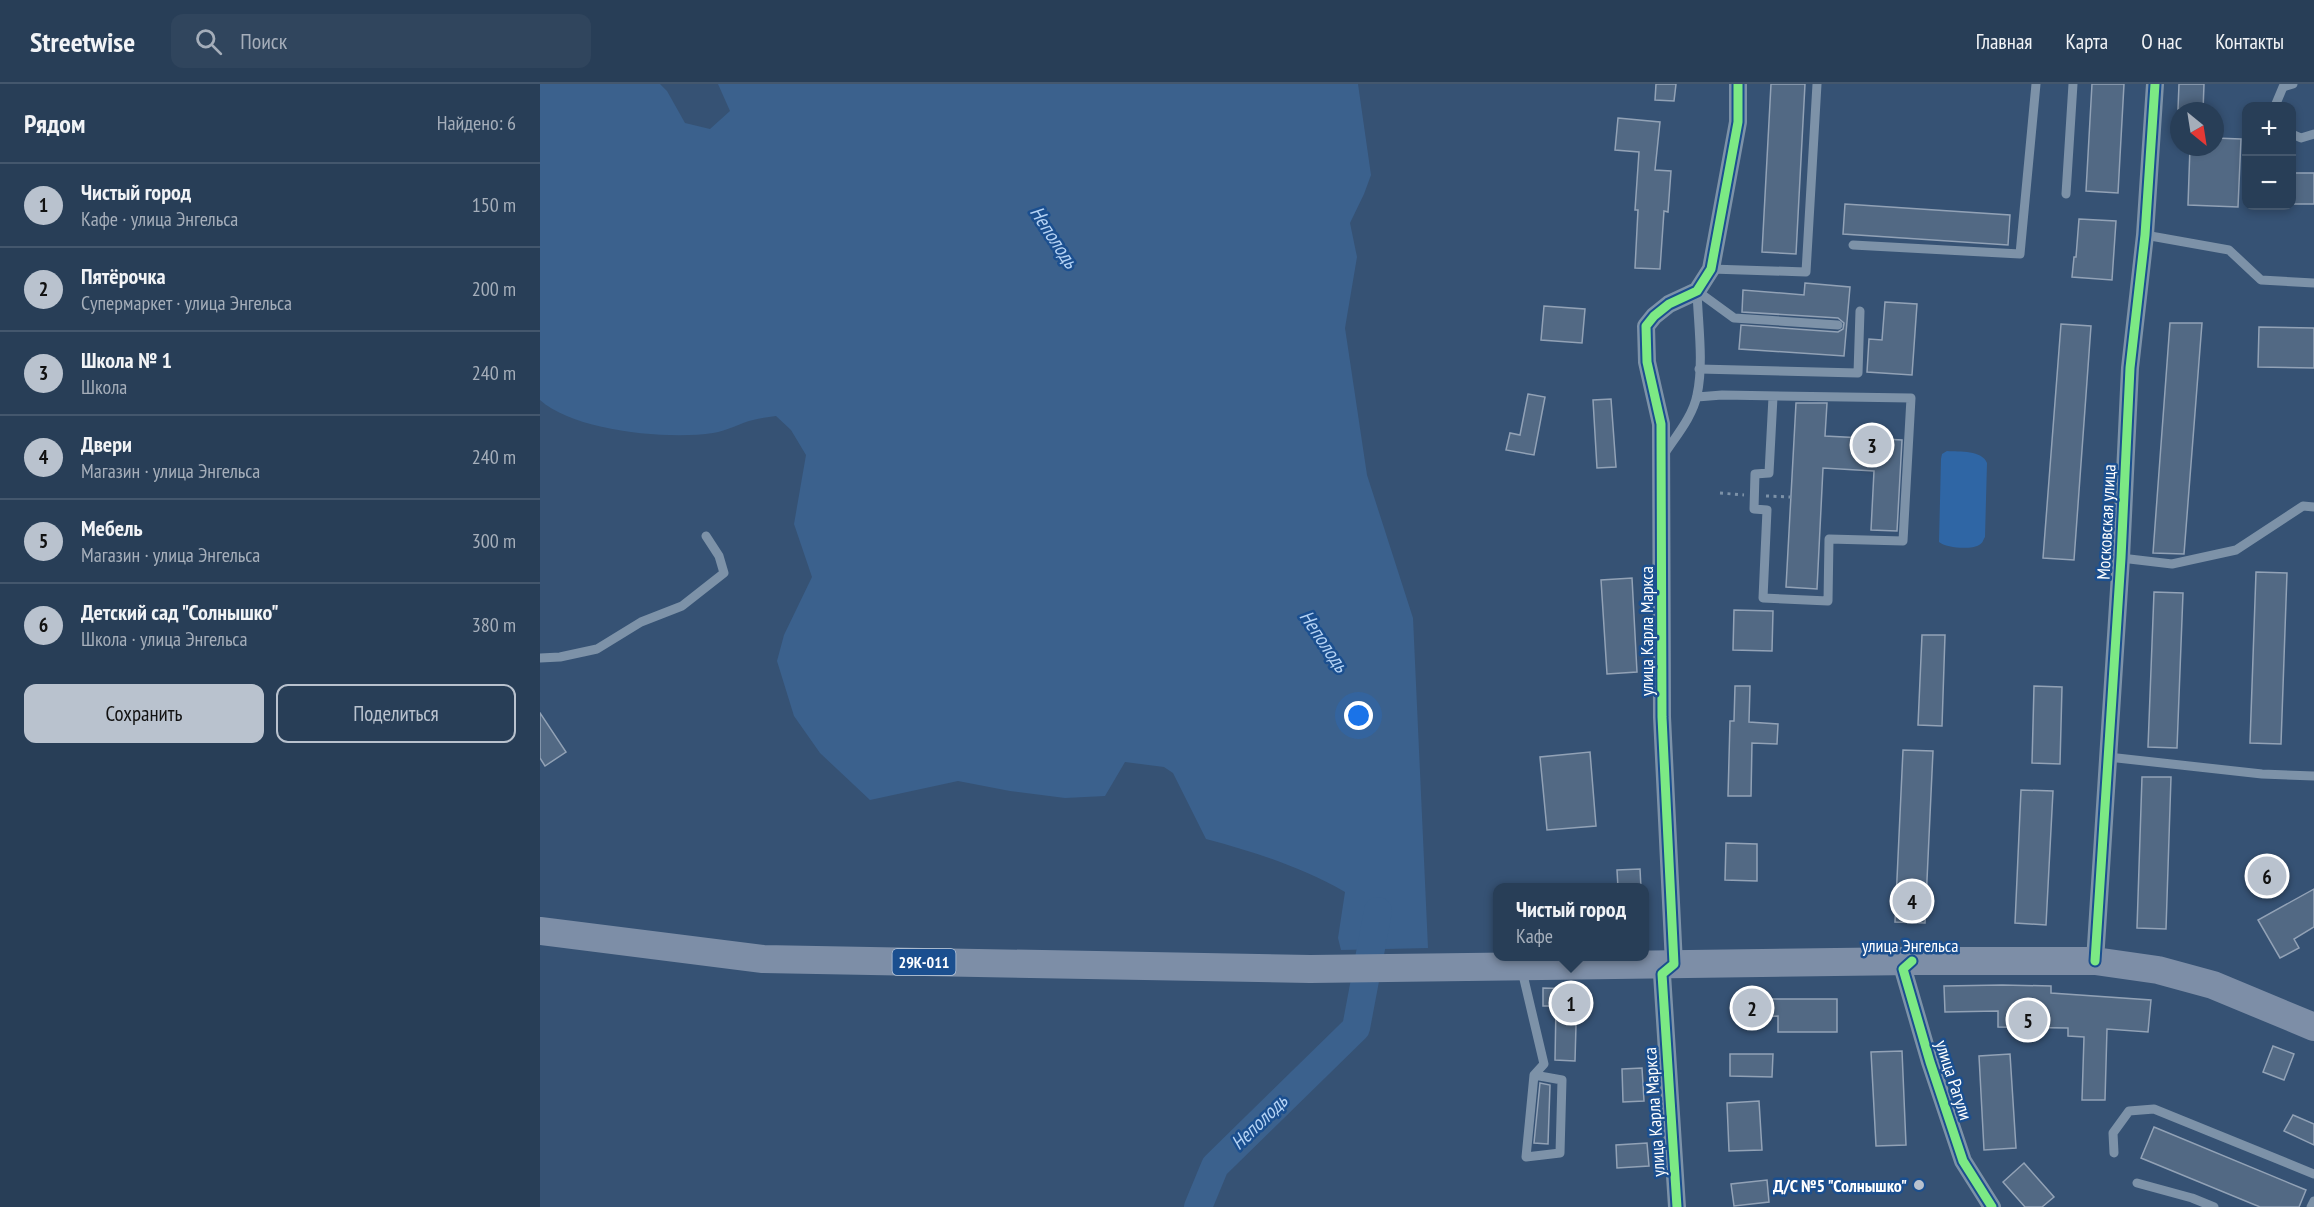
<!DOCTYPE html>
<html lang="ru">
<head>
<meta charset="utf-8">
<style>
  body { margin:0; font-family:"PT Sans Narrow",sans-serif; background:#30455d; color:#f1f3f6 }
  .controls { position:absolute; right:18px; top:18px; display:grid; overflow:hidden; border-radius:12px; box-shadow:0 3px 9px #0003 }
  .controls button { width:54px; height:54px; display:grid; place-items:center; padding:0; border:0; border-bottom:2px solid #44576d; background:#283e57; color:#f1f3f6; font:30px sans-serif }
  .compass { position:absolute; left:1630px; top:18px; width:54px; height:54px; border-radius:50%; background:#283e57; box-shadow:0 3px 9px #0003; rotate:150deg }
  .you { position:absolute; left:819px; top:632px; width:21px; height:21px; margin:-15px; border:4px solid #fff; border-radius:50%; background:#1a73e8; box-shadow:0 0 0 9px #1a73e833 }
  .badge { display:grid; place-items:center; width:39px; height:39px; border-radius:50%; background:#b9c2ce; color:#111; font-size:20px; font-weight:700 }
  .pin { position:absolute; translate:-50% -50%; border:3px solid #fff; box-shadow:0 2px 6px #0006 }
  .popup { position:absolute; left:953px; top:799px; width:156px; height:78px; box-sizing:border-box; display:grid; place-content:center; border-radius:12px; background:#283e57; filter:drop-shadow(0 2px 4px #0005); font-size:20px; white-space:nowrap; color:#a5aeba }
  .popup b { font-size:22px; color:#f1f3f6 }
  .popup::after { content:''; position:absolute; left:50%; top:100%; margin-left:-12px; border:12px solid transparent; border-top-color:#283e57 }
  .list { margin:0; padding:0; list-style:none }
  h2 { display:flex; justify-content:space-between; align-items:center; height:78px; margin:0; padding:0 24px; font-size:26px }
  h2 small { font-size:20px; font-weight:400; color:#a5aeba }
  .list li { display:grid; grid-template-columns:39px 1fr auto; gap:18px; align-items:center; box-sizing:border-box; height:84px; padding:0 24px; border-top:2px solid #44576d }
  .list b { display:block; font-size:22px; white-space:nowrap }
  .list p { margin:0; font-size:20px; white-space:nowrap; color:#a5aeba }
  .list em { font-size:20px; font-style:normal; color:#a5aeba }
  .actions { display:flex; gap:12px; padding:18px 24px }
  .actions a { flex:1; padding:14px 0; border:2px solid #b9c2ce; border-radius:12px; text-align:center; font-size:21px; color:#b9c2ce }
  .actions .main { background:#b9c2ce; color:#111 }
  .icon { flex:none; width:33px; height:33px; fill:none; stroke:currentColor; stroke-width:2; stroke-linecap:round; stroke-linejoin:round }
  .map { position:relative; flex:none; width:1774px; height:1123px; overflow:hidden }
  header { display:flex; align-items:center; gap:36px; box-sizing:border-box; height:84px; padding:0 30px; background:#283e57; border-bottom:2px solid #44576d }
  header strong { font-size:28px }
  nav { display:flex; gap:33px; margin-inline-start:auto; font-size:21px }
  .search { width:420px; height:54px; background:#30455d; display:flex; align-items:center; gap:15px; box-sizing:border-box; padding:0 21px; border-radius:12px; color:#a5aeba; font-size:22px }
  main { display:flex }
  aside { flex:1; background:#283e57 }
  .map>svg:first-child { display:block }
  .green { fill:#2f66a5 }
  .water { fill:#3b618d }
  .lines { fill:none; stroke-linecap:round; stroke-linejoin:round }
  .river { stroke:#3b618d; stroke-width:28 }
  .building { fill:#526984; stroke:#92a2b6; stroke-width:1.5 }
  .path { stroke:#7d92a8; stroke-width:3; stroke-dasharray:3 4.5; stroke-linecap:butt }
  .service { stroke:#7d92a8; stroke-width:9 }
  .minor { stroke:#7d92a8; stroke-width:18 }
  .primary { stroke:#7d8ea7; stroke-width:28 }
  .cycleway-casing { stroke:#1b4f8f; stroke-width:13 }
  .cycleway { stroke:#7ce984; stroke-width:9 }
  .poi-dot { fill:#b9c2ce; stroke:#1b4f8f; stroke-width:2 }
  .labels { text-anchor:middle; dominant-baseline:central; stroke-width:5; stroke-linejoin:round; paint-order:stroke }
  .shield { fill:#1b4f8f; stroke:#bbcadd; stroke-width:1.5 }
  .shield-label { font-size:16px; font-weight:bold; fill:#fff }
  .street-label { font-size:18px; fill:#fff; stroke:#1b4f8f }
  .poi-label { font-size:18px; font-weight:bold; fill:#fff; stroke:#1b4f8f; text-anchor:end }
  .water-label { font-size:20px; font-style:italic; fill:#b5d3f5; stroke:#1b4f8f }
</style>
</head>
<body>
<header>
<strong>Streetwise</strong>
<div class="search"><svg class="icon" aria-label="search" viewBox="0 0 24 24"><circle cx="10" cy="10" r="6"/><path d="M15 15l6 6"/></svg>Поиск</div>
<nav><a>Главная</a><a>Карта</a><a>О нас</a><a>Контакты</a></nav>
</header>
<main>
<aside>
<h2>Рядом<small>Найдено: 6</small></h2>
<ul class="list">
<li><span class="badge">1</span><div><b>Чистый город</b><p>Кафе · улица Энгельса</p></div><em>150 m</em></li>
<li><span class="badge">2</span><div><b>Пятёрочка</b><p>Супермаркет · улица Энгельса</p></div><em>200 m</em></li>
<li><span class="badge">3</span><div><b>Школа № 1</b><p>Школа</p></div><em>240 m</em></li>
<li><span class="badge">4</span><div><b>Двери</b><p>Магазин · улица Энгельса</p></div><em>240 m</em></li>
<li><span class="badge">5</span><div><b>Мебель</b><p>Магазин · улица Энгельса</p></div><em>300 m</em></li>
<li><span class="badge">6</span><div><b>Детский сад &quot;Солнышко&quot;</b><p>Школа · улица Энгельса</p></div><em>380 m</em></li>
</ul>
<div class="actions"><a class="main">Сохранить</a><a>Поделиться</a></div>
</aside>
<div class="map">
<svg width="1774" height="1123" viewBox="0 0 1774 1123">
  <rect width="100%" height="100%" fill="#365274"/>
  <path class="green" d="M1407 367C1420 368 1442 366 1447 379L1445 453C1443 456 1443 459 1439 461 1431 466 1406 464 1399 458L1401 375 1402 370Z"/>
  <path class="water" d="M0 0H120L127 7 145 39 170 45 190 27 178 0H818L831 91 824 110 810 139 817 173 805 244 827 391 873 534 888 864 801 866 798 854 805 808C761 783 715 768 666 755L633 689 624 683 585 678 565 712 525 714 470 707 418 697 330 716 280 669 254 632 237 577 244 551 272 493 254 440 266 371 251 346 236 332C228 333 220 334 213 336 200 339 187 347 173 349 128 356 34 347 0 316Z"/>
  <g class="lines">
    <path class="river" d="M658 1123 675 1082 816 944 838 827"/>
  </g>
  <g class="building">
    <path d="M1116 0H1136L1134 17 1115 16Z"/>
    <path d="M1231 0H1265L1256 170 1222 168Z"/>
    <path d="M1552 0H1584L1578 109 1546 107Z"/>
    <path d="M1639 0H1664L1663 27 1638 25Z"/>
    <path d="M1078 34 1120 38 1115 86 1131 87 1128 128 1124 127 1120 185 1095 184 1098 126H1095L1099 68 1075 66Z"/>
    <path d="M1675 54 1701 55 1698 123 1648 121 1650 63H1675Z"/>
    <rect x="1752" y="89" width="22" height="31"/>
    <path d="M1305 120 1470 131 1468 161 1303 150Z"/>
    <path d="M1539 135 1576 137 1572 196 1532 193 1534 173H1536Z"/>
    <path d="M1265 199 1310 203 1304 272 1199 265 1201 241 1298 248 1303 245 1304 239 1298 234 1202 228 1203 206 1264 211Z"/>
    <path d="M1345 218 1377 220 1372 291 1327 288 1329 255 1342 256Z"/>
    <path d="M1004 222 1045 225 1042 259 1001 256Z"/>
    <path d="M1630 239H1662L1644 470 1613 469Z"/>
    <path d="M1521 240 1551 242 1534 476 1503 474Z"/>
    <path d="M1719 243 1774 244V284L1718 283Z"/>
    <path d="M988 310 1005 313 994 371 966 366 970 349 980 351Z"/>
    <path d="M1071 315 1076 383 1057 384 1053 316Z"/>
    <path d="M1256 319H1287L1285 352 1362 356 1357 447 1331 446 1334 387 1283 384 1277 505 1246 503Z"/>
    <path d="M1716 488 1747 489 1741 660 1710 659Z"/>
    <path d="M1092 494 1097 588 1067 590 1061 496Z"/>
    <path d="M1614 508 1643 509 1637 664 1608 663Z"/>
    <path d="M1194 526 1233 527 1232 567 1193 566Z"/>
    <path d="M1382 551H1405L1402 642 1378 641Z"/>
    <path d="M1195 602H1210L1209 638 1238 640 1237 660 1212 659 1211 712H1188L1190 637H1194Z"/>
    <path d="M1494 602 1522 603 1520 680 1492 679Z"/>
    <path d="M0 629 26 668 5 682 0 674Z"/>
    <path d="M1363 666 1393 667 1385 839 1355 838Z"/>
    <path d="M1050 668 1056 742 1007 746 1000 673Z"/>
    <path d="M1602 693H1631L1626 845 1597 844Z"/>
    <path d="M1481 706 1513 707 1506 841 1475 839Z"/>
    <path d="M1186 759 1217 760V797L1185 796Z"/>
    <path d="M1100 785 1101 804H1078L1077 786Z"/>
    <path d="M1774 805V843L1754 855 1759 864 1740 874 1718 836Z"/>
    <path d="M1462 901 1511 902V909L1611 916 1608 948 1567 945 1565 1016H1542L1544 953 1528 952V944L1458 943V927L1405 928 1404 902Z"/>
    <path d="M1003 904 1037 905 1035 977 1015 976 1016 922H1003Z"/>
    <path d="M1204 915H1297V948H1238V932L1204 933Z"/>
    <path d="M1733 962 1754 970 1744 996 1723 988Z"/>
    <path d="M1362 967 1366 1061 1336 1062 1331 968Z"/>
    <path d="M1190 970H1233L1232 993 1190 992Z"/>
    <path d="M1470 970 1476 1064 1444 1066 1439 972Z"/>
    <path d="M1102 984 1104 1017 1083 1018 1082 985Z"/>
    <path d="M1000 999 1010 1001 1008 1060 994 1059Z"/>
    <path d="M1219 1017 1222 1066 1189 1067 1187 1019Z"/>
    <path d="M1753 1031 1774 1040V1061L1744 1047Z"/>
    <path d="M1614 1043 1766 1106 1759 1123H1720L1601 1074Z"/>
    <path d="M1107 1059 1109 1082 1077 1084 1076 1061Z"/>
    <path d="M1484 1079 1514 1113 1502 1123H1485L1463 1098Z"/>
    <path d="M1227 1096 1229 1118 1194 1122 1191 1100Z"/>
  </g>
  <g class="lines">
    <g class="path">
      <path d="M1180 409 1204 411"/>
      <path d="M1226 412 1251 413"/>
    </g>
    <g class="service">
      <path d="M1735 22 1743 3 1753 0"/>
      <path d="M1752 50 1761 54 1774 50"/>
      <path d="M1526 110 1533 0"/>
      <path d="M1605 151 1689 166 1721 196 1774 199"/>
      <path d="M1313 161 1480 170 1496 0"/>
      <path d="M1171 185 1266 188 1277 0"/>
      <path d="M1157 207 1194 234 1298 241"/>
      <path d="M1159 285 1318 289 1320 227"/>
      <path d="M1157 313 1182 311 1371 314 1363 457 1289 455 1288 517 1223 514 1227 426 1214 425 1215 390 1229 389 1233 313"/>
      <path d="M1125 369C1136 352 1153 332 1157 311 1164 280 1158 239 1157 207"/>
      <path d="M1581 474 1632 480 1696 466 1763 422 1774 423"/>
      <path d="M0 574 20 573 57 565 101 538 142 522 184 489 179 472 166 452"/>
      <path d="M1568 673 1722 690 1774 692"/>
      <path d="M987 888 983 891 1004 980 994 991 986 1073 1020 1069 1022 996 994 991"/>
      <path d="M1574 1069 1573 1049 1589 1027 1614 1025 1774 1090"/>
      <path d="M1597 1099 1652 1114 1674 1123"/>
      <path d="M1771 1123 1774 1117"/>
    </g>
    <g class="minor">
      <path d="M1372 877 1363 885 1390 978 1423 1077 1452 1123"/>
      <path d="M1555 877 1581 474 1590 284 1605 151 1615 0"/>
      <path d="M1137 1123 1122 890 1134 880 1122 633 1121 340 1107 278 1106 242 1114 232 1129 220 1157 207 1171 185 1198 38V0"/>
    </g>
    <path class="primary" d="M0 847 223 875 770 885 1372 877H1555L1618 886 1673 901 1774 943"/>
    <g class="cycleway-casing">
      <g id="cycleway">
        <path d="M1372 877 1363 885 1390 978 1423 1077 1452 1123"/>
        <path d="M1555 877 1581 474 1590 284 1605 151 1615 0"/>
        <path d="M1137 1123 1122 890 1134 880 1122 633 1121 340 1107 278 1106 242 1114 232 1129 220 1157 207 1171 185 1198 38V0"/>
      </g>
    </g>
    <use href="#cycleway" class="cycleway"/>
  </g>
  <circle class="poi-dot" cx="1379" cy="1101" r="6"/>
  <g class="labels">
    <rect class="shield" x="352.5" y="865" width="63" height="26" rx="4.5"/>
    <g class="shield-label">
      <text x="384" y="878">29К-011</text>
    </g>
    <g class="street-label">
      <text transform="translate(1566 438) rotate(-87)">Московская улица</text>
      <text transform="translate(1106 547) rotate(-90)">улица Карла Маркса</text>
      <text x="1370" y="861">улица Энгельса</text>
      <text transform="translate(1414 996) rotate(72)">улица Рагули</text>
      <text transform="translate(1114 1028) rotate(-94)">улица Карла Маркса</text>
    </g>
    <g class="poi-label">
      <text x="1367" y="1101">Д/С №5 "Солнышко"</text>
    </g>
    <g class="water-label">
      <text transform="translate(514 153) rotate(57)">Неполодь</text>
      <text transform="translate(784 557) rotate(56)">Неполодь</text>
      <text transform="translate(719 1038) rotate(-44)">Неполодь</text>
    </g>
  </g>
</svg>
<div class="controls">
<button>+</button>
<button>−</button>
</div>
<svg class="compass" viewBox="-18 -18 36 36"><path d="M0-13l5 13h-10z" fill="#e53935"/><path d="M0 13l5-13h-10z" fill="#a5aeba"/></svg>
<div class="you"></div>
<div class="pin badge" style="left:1031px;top:919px">1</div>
<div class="popup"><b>Чистый город</b>Кафе</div>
<div class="pin badge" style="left:1212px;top:924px">2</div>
<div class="pin badge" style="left:1332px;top:361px">3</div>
<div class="pin badge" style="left:1372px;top:817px">4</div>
<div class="pin badge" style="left:1488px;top:936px">5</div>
<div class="pin badge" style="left:1727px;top:792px">6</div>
</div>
</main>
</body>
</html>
